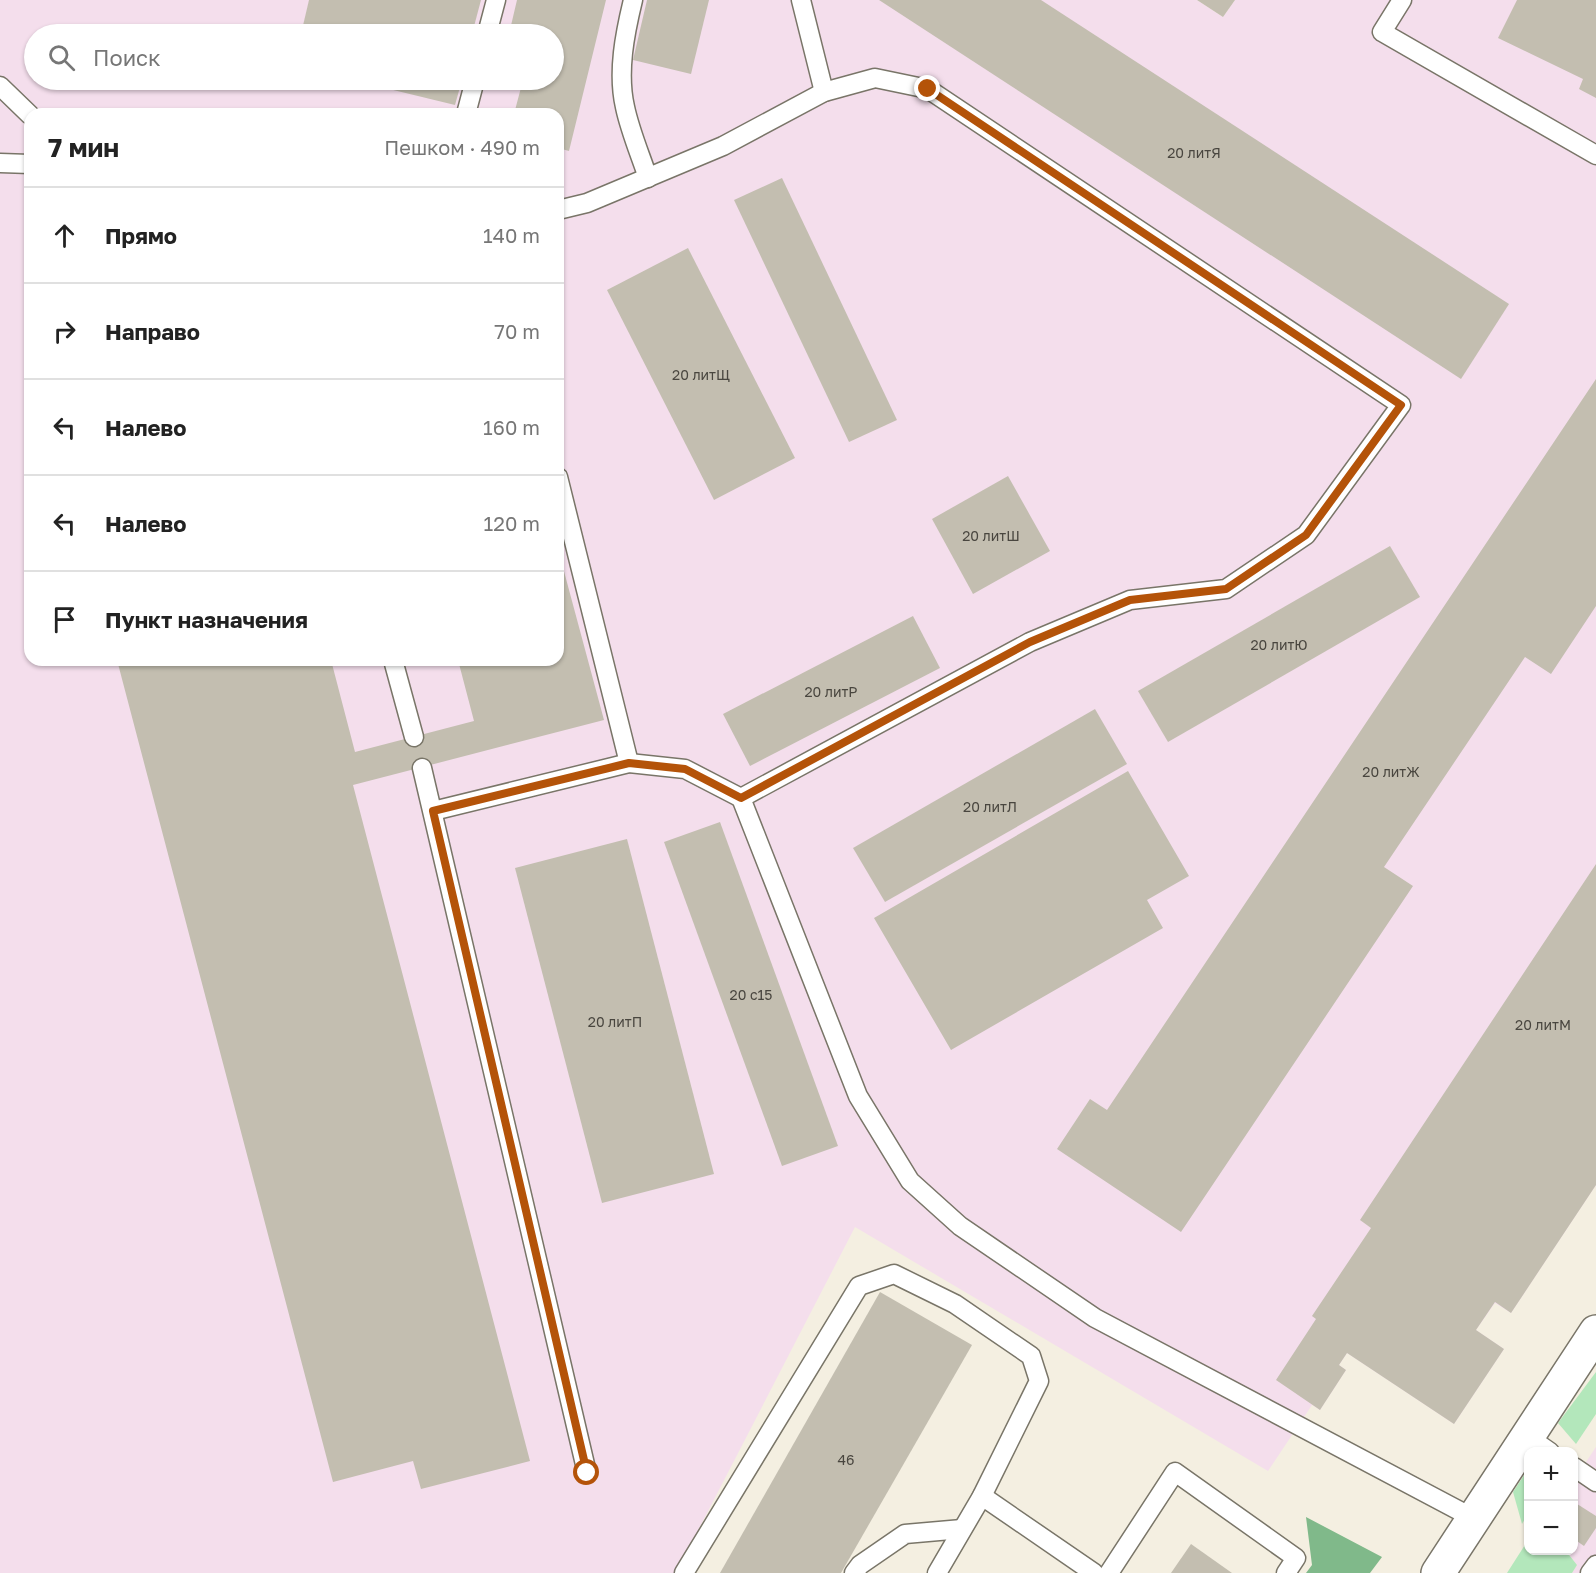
<!DOCTYPE html>
<html lang="ru">
<head>
<meta charset="utf-8">
<style>
  body { margin:0; font-family:"Golos Text",sans-serif; background:#f2f2f2; color:#222 }
  .controls { position:absolute; right:18px; bottom:18px; display:grid; overflow:hidden; border-radius:12px; box-shadow:0 2px 4px #0004 }
  .controls button { width:54px; height:54px; display:grid; place-items:center; padding:0; border:0; border-bottom:2px solid #e0e0e0; background:#fff; color:#222; font:30px sans-serif }
  .stop { position:absolute; width:18px; height:18px; margin:-14px; border:4px solid #b45309; border-radius:50%; background:#fff }
  .stop.end { background:#b45309; border-color:#fff; box-shadow:0 2px 6px #0008 }
  .list { margin:0; padding:0; list-style:none }
  h2 { display:flex; justify-content:space-between; align-items:center; height:78px; margin:0; padding:0 24px; font-size:26px }
  h2 small { font-size:20px; font-weight:400; color:#767676 }
  .list li { display:grid; grid-template-columns:39px 1fr auto; gap:18px; align-items:center; box-sizing:border-box; height:96px; padding:0 24px; border-top:2px solid #e0e0e0 }
  .list b { display:block; font-size:22px; white-space:nowrap }
  .list em { font-size:20px; font-style:normal; color:#767676 }
  .icon { flex:none; width:33px; height:33px; fill:none; stroke:currentColor; stroke-width:2; stroke-linecap:round; stroke-linejoin:round }
  .map { position:relative; flex:none; width:1596px; height:1573px; overflow:hidden }
  .search { position:absolute; background:#fff; box-shadow:0 2px 4px #0004; left:24px; top:24px; width:540px; height:66px; display:flex; align-items:center; gap:15px; box-sizing:border-box; padding:0 21px; border-radius:33px; color:#767676; font-size:22px }
  .panel { position:absolute; background:#fff; box-shadow:0 2px 4px #0004; left:24px; top:108px; width:540px; height:558px; border-radius:18px }
  .map>svg:first-child { display:block }
  .industrial { fill:#f4deec; fill-rule:evenodd }
  .green { fill:#b3e7bb }
  .forest { fill:#80b98a }
  .building { fill:#c3beb0 }
  .lines { fill:none; stroke-linecap:round; stroke-linejoin:round }
  .lane-casing { stroke:#797568; stroke-width:21 }
  .street-casing { stroke:#797568; stroke-width:36 }
  .lane { stroke:#fff; stroke-width:18 }
  .street { stroke:#fff; stroke-width:33 }
  .route { stroke:#b45309; stroke-width:8 }
  .labels { text-anchor:middle; dominant-baseline:central; stroke-width:4.5; stroke-linejoin:round; paint-order:stroke }
  .number-label { font-size:14px; fill:#49463f }
</style>
</head>
<body>
<div class="map">
<svg width="1596" height="1573" viewBox="0 0 1596 1573">
  <rect width="100%" height="100%" fill="#f4efe1"/>
  <g class="industrial">
    <path d="M0 0H1197L1223 17 1235 0H1596V1185L1511 1313 1495 1303 1476 1330 1504 1349 1454 1424 1347 1353 1339 1365 1346 1370 1320 1410 1312 1405 1268 1471 855 1227 676 1573H0ZM34 34H554V80H34ZM30 114H558V660H30Z"/>
    <path d="M1596 1447V1573H1572L1577 1565 1566 1551 1574 1550V1480Z"/>
  </g>
  <g class="green">
    <path d="M1596 1372V1414L1576 1444 1558 1423Z"/>
    <path d="M1528 1469V1514L1522 1524 1513 1492Z"/>
    <path d="M1528 1540V1550L1566 1551 1577 1565 1572 1573H1507Z"/>
  </g>
  <path class="forest" d="M1306 1517 1382 1557 1370 1573H1306L1312 1565Z"/>
  <g class="building">
    <path d="M309 0H481L472 34H301Z"/>
    <path d="M517 0H606L569 151 558 148V114H514L523 80H554V34H509Z"/>
    <path d="M647 0H709L691 74 633 60Z"/>
    <path d="M879 0H1041L1509 304 1461 379Z"/>
    <path d="M1197 0H1235L1223 17Z"/>
    <path d="M1517 0H1596V98L1579 89 1583 79 1498 38Z"/>
    <path d="M352 80H462L455 105Z"/>
    <path d="M782 178 897 420 849 442 734 200Z"/>
    <path d="M688 248 795 458 714 500 607 290Z"/>
    <path d="M1596 379V606L1551 674 1525 657 1384 867 1413 886 1181 1232 1057 1149 1090 1099 1107 1110Z"/>
    <path d="M1008 476 1050 551 973 594 932 519Z"/>
    <path d="M1390 546 1420 597 1168 742 1138 691Z"/>
    <path d="M558 549 604 720 353 785 530 1461 421 1489 413 1461 333 1482 117 660H331L355 752 474 721 458 660H558Z"/>
    <path d="M913 616 940 668 750 766 723 714Z"/>
    <path d="M1095 709 1127 764 885 902 853 848Z"/>
    <path d="M1128 771 1189 876 1147 900 1163 928 951 1050 874 918Z"/>
    <path d="M720 822 838 1146 782 1166 664 842Z"/>
    <path d="M627 839 714 1174 602 1203 515 868Z"/>
    <path d="M1596 864V1185L1511 1313 1495 1302 1476 1330 1504 1349 1454 1424 1347 1353 1339 1365 1346 1370 1320 1410 1276 1380 1316 1319 1312 1316 1371 1228 1360 1220Z"/>
    <path d="M880 1292 972 1345 841 1573H720Z"/>
    <path d="M1574 1502 1596 1516V1528L1584 1546 1574 1539Z"/>
    <path d="M1191 1544 1232 1573H1171Z"/>
  </g>
  <g class="lines">
    <g class="lane-casing">
      <g id="lane">
        <path d="M633 0C625 33 617 72 625 107 630 131 640 154 648 178"/>
        <path d="M801 0 824 92"/>
        <path d="M1402 0 1382 32 1596 155"/>
        <path d="M487 34 496 0"/>
        <path d="M0 86 30 115"/>
        <path d="M466 114 475 80"/>
        <path d="M0 163 30 164"/>
        <path d="M558 210 587 203 723 146 824 92 875 78 928 89 1401 405 1306 535 1226 589 1130 600 1030 642 741 798 858 1096 910 1181 960 1226 1095 1318 1473 1518"/>
        <path d="M558 477 629 763"/>
        <path d="M393 660 414 737"/>
        <path d="M422 768 587 1473"/>
        <path d="M433 811 629 763 685 769 741 798"/>
        <path d="M1527 1436 1550 1452"/>
        <path d="M1574 1467 1596 1482"/>
        <path d="M982 1496 1094 1573"/>
        <path d="M684 1573 859 1286 894 1274 955 1304 1031 1356 1039 1381 982 1496 937 1573"/>
        <path d="M854 1573 860 1565 905 1534 962 1529"/>
        <path d="M1109 1573 1175 1472 1296 1558 1286 1573"/>
        <path d="M1590 1573 1596 1565"/>
      </g>
    </g>
    <g class="street-casing">
      <path id="street" d="M1438 1573 1596 1332"/>
    </g>
    <use href="#lane" class="lane"/>
    <use href="#street" class="street"/>
  </g>
  <g class="lines">
    <path class="route" d="M587 1473 433 811 629 763 685 769 741 798 1030 642 1130 600 1226 589 1306 535 1401 405 928 89"/>
  </g>
  <g class="labels">
    <g class="number-label">
      <text x="1194" y="152">20 литЯ</text>
      <text x="701" y="374">20 литЩ</text>
      <text x="991" y="535">20 литШ</text>
      <text x="1279" y="644">20 литЮ</text>
      <text x="831" y="691">20 литР</text>
      <text x="1391" y="771">20 литЖ</text>
      <text x="990" y="806">20 литЛ</text>
      <text x="751" y="994">20 с15</text>
      <text x="615" y="1021">20 литП</text>
      <text x="1543" y="1024">20 литМ</text>
      <text x="846" y="1459">46</text>
    </g>
  </g>
</svg>
<div class="controls">
<button>+</button>
<button>−</button>
</div>
<div class="stop" style="left:587px;top:1473px"></div>
<div class="stop end" style="left:928px;top:89px"></div>
<div class="search"><svg class="icon" aria-label="search" viewBox="0 0 24 24"><circle cx="10" cy="10" r="6"/><path d="M15 15l6 6"/></svg>Поиск</div>
<section class="panel">
<h2>7 мин<small>Пешком · 490 m</small></h2>
<ul class="list">
<li><svg class="icon" aria-label="ahead" viewBox="0 0 24 24"><path d="M12 20V5M6 11l6-6 6 6"/></svg><div><b>Прямо</b></div><em>140 m</em></li>
<li><svg class="icon" aria-label="right" viewBox="0 0 24 24"><path d="M7 20v-9h11M14 6l5 5-5 5"/></svg><div><b>Направо</b></div><em>70 m</em></li>
<li><svg class="icon" aria-label="left" viewBox="0 0 24 24"><path d="M17 20v-9H6M10 6l-5 5 5 5"/></svg><div><b>Налево</b></div><em>160 m</em></li>
<li><svg class="icon" aria-label="left" viewBox="0 0 24 24"><path d="M17 20v-9H6M10 6l-5 5 5 5"/></svg><div><b>Налево</b></div><em>120 m</em></li>
<li><svg class="icon" aria-label="arrive" viewBox="0 0 24 24"><path d="M6 21V4h12l-3 4 3 4H6"/></svg><div><b>Пункт назначения</b></div></li>
</ul>
</section>
</div>
</body>
</html>
